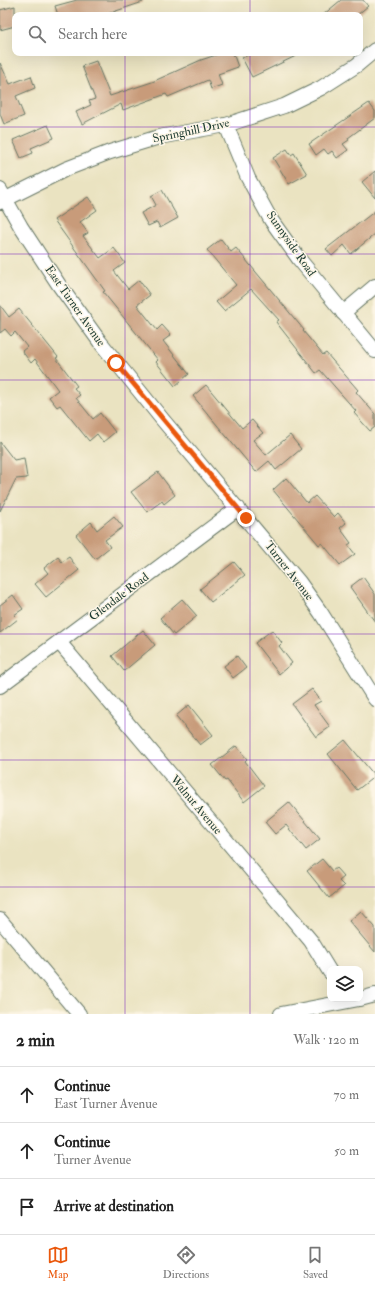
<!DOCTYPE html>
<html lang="en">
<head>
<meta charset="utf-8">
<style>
  body { margin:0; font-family:"IM FELL Double Pica",serif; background:#f6f6f6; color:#222 }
  .controls { position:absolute; right:12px; bottom:12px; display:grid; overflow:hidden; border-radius:8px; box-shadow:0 4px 16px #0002 }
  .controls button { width:36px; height:36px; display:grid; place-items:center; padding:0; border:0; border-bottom:1px solid #e0e0e0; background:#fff; color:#222; font:20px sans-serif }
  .stop { position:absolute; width:12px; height:12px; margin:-9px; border:3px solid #ea580c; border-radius:50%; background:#fff }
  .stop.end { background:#ea580c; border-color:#fff; box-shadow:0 1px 4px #0008 }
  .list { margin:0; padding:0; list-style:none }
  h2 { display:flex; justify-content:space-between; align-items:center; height:52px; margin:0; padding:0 16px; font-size:17px }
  h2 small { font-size:13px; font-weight:400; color:#767676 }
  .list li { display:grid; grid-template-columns:26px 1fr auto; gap:12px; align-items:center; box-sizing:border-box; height:56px; padding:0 16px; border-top:1px solid #e0e0e0 }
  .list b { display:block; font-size:15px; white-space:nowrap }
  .list p { margin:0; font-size:13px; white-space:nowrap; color:#767676 }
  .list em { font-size:13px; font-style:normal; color:#767676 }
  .icon { flex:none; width:22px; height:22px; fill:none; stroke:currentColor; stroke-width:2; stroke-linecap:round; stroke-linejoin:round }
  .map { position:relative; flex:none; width:375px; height:1014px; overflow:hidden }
  .search { position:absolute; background:#fff; box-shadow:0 4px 16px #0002; left:12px; right:12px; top:12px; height:44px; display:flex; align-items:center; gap:10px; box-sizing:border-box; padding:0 14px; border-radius:8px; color:#767676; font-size:15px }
  .sheet { height:220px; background:#fff }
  nav { display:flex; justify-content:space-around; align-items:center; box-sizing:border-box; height:56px; border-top:1px solid #e0e0e0; background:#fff; font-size:11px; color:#767676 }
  nav a { display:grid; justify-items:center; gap:2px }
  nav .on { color:#ea580c }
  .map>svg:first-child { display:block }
  .building { fill:#c89b7a }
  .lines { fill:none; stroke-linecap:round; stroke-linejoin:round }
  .street-casing { stroke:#667765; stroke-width:16 }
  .street { stroke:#fff; stroke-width:14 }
  .route { stroke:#ea580c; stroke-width:5 }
  .grid { fill:none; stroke:#7b2cbf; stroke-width:1; stroke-opacity:0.55 }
  .labels { text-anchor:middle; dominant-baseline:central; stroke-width:3; stroke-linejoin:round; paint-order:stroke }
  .street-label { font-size:12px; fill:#1f3d34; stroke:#fcf5e5 }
</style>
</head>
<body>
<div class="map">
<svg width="375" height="1014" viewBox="0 0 375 1014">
  <rect width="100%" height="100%" fill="#fcf5e5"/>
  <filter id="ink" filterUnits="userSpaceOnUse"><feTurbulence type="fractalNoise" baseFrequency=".025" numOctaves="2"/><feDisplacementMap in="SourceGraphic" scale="8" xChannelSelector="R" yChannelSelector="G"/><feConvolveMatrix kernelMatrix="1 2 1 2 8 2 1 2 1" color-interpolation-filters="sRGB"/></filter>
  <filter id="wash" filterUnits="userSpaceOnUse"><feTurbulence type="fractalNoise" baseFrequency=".012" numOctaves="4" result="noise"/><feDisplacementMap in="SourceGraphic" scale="16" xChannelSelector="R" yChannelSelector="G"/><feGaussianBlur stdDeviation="0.9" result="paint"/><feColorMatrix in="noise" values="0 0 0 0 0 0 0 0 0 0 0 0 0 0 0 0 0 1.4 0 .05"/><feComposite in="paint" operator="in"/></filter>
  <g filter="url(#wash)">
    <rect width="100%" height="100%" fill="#eae3c1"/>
    <g id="blocks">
      <g class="building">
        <path d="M77 0H143V2L104 15H58L55 6Z"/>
        <path d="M341 0H363L368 6 357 15H323Z"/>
        <path d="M15 6V26L0 30V10Z"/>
        <path d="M222 53H233L238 67 218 74 222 85 211 89 208 80 168 97 166 94 123 110 121 104 82 124 76 112 91 105 89 101 95 99 82 66 96 61 110 96 152 82 201 60Z"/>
        <path d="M252 53H302L252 77 242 58Z"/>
        <path d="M0 63 10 84 31 76 35 88 16 96 24 116 4 124 0 114Z"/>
        <path d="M369 103 375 111V118L348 138 349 140 343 144 348 150 337 158 332 151 328 154 324 149 316 155 309 144Z"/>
        <path d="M48 125 54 138 31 148 33 153 21 158 13 140Z"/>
        <path d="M287 149 291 155 294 153 307 174 289 184 273 158Z"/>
        <path d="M375 171V198L362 182Z"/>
        <path d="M162 190 178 218 160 228 157 222 148 226 141 213 156 205 151 196Z"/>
        <path d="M88 197 97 210 80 222 88 233 83 236 100 258 114 248 125 263 114 271 128 289 139 280 150 295 137 305 157 330 162 325 171 335 163 341 189 374 175 386 156 362 158 360 103 292 105 291 54 220Z"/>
        <path d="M375 211V234L351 254 344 245 332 256 326 249Z"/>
        <path d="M221 239 231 252 236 248 304 330 303 331 323 355 326 353 358 390 356 392 375 414V427L370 431 354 413 356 411 320 370 316 373 276 322 279 320 251 289 224 311 216 302 236 285 207 250Z"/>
        <path d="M0 305 9 317 19 309 58 357 56 358 77 386 74 388 80 395 76 398 93 419 100 413 115 432 103 442 97 434 89 441 60 405 57 407 49 397 58 390 35 359 31 363 22 351 27 347 15 332 11 336 5 329 0 333Z"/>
        <path d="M206 385 242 428 252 420 263 433 253 440 266 455 290 435 301 449 276 470 269 461 256 472 193 396Z"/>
        <path d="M0 442 14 460 24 458 27 478 16 479 0 511Z"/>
        <path d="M158 472 175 495 164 504 162 501 147 512 131 492Z"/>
        <path d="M286 478 307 503 315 496 334 517 338 513 346 523 340 528 351 543 348 545 355 554 340 565 322 543 319 545 273 490Z"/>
        <path d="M114 516 123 527 105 540 110 547 95 559 76 535 91 522 97 530Z"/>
        <path d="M58 557 62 562 69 557 79 570 46 597 35 584 48 573 44 568Z"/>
        <path d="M234 562 245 575 211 602 200 589Z"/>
        <path d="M363 577 375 594V622L350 587Z"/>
        <path d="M13 595 23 609 14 615 18 619 0 633V605Z"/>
        <path d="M182 599 197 616 174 635 160 618Z"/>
        <path d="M143 630 155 645 124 671 112 656Z"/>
        <path d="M272 630 282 643 279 646 292 663 279 674 255 643Z"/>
        <path d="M237 656 246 668 233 678 224 666Z"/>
        <path d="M312 689 321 701 314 705 330 727 316 737 292 704Z"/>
        <path d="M189 705 213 735 200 745 176 716Z"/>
        <path d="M345 740 375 776 357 790 328 754Z"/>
        <path d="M236 746 247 759 245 761 264 786 244 802 227 780 225 781 212 765Z"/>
        <path d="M289 802 320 839 306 850 286 825 275 834 265 822Z"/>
        <path d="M322 859 332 871 336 868 344 877 339 881 344 886 329 898 307 871Z"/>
        <path d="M361 911 375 927V952L349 921Z"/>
      </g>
    </g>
  </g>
  <g filter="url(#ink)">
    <use href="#blocks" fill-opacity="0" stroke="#667765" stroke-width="1"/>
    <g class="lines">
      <g class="street-casing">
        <g id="street">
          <path d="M226 125 248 178 271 220 299 259 375 351"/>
          <path d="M0 190 21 227 59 285 100 342 162 419 299 582 321 613 375 699"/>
          <path d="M0 202 66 169 110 152 159 137 226 125 284 106 321 88 357 65 375 50"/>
          <path d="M343 313 375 286"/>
          <path d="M59 642 311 941 330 972"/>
          <path d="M0 686 238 508"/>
          <path d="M0 920 79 1014"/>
          <path d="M360 999 375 995"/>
          <path d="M281 1014 359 999"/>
        </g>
      </g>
      <use href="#street" class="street"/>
    </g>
  </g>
  <g class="lines" filter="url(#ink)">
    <path class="route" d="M116 363 246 518"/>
  </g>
  <path class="grid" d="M125 0V15M250 0V15M125 53V1014M250 53V1014M0 127H375M0 254H375M0 380H375M0 507H375M0 634H375M0 760H375M0 887H375"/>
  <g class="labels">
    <g class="street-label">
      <text transform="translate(191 131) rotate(-12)">Springhill Drive</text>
      <text transform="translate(291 244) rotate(55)">Sunnyside Road</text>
      <text transform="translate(75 306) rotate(55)">East Turner Avenue</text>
      <text transform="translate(289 571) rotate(52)">Turner Avenue</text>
      <text transform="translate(119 597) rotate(-37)">Glendale Road</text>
      <text transform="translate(196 805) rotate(50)">Walnut Avenue</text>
    </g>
  </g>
</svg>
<div class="controls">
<button><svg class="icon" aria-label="layers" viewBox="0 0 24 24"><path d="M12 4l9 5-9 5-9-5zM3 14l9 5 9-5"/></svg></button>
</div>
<div class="stop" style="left:116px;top:363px"></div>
<div class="stop end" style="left:246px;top:518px"></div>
<div class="search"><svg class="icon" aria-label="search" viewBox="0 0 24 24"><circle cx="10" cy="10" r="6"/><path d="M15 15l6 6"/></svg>Search here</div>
</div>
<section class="sheet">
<h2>2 min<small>Walk · 120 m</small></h2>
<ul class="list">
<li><svg class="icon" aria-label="ahead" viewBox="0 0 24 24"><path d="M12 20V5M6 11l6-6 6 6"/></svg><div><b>Continue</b><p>East Turner Avenue</p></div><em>70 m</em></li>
<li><svg class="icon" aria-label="ahead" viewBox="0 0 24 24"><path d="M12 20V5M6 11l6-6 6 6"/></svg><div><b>Continue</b><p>Turner Avenue</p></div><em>50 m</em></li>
<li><svg class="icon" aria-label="arrive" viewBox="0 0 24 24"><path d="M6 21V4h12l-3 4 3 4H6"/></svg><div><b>Arrive at destination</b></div></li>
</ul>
</section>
<nav>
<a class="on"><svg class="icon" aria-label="map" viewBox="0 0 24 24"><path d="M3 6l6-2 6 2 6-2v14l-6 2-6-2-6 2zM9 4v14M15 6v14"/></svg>Map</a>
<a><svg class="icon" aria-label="directions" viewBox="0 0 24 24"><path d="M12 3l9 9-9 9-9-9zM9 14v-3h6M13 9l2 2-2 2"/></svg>Directions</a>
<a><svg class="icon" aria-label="saved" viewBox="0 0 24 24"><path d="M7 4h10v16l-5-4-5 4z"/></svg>Saved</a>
</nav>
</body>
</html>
